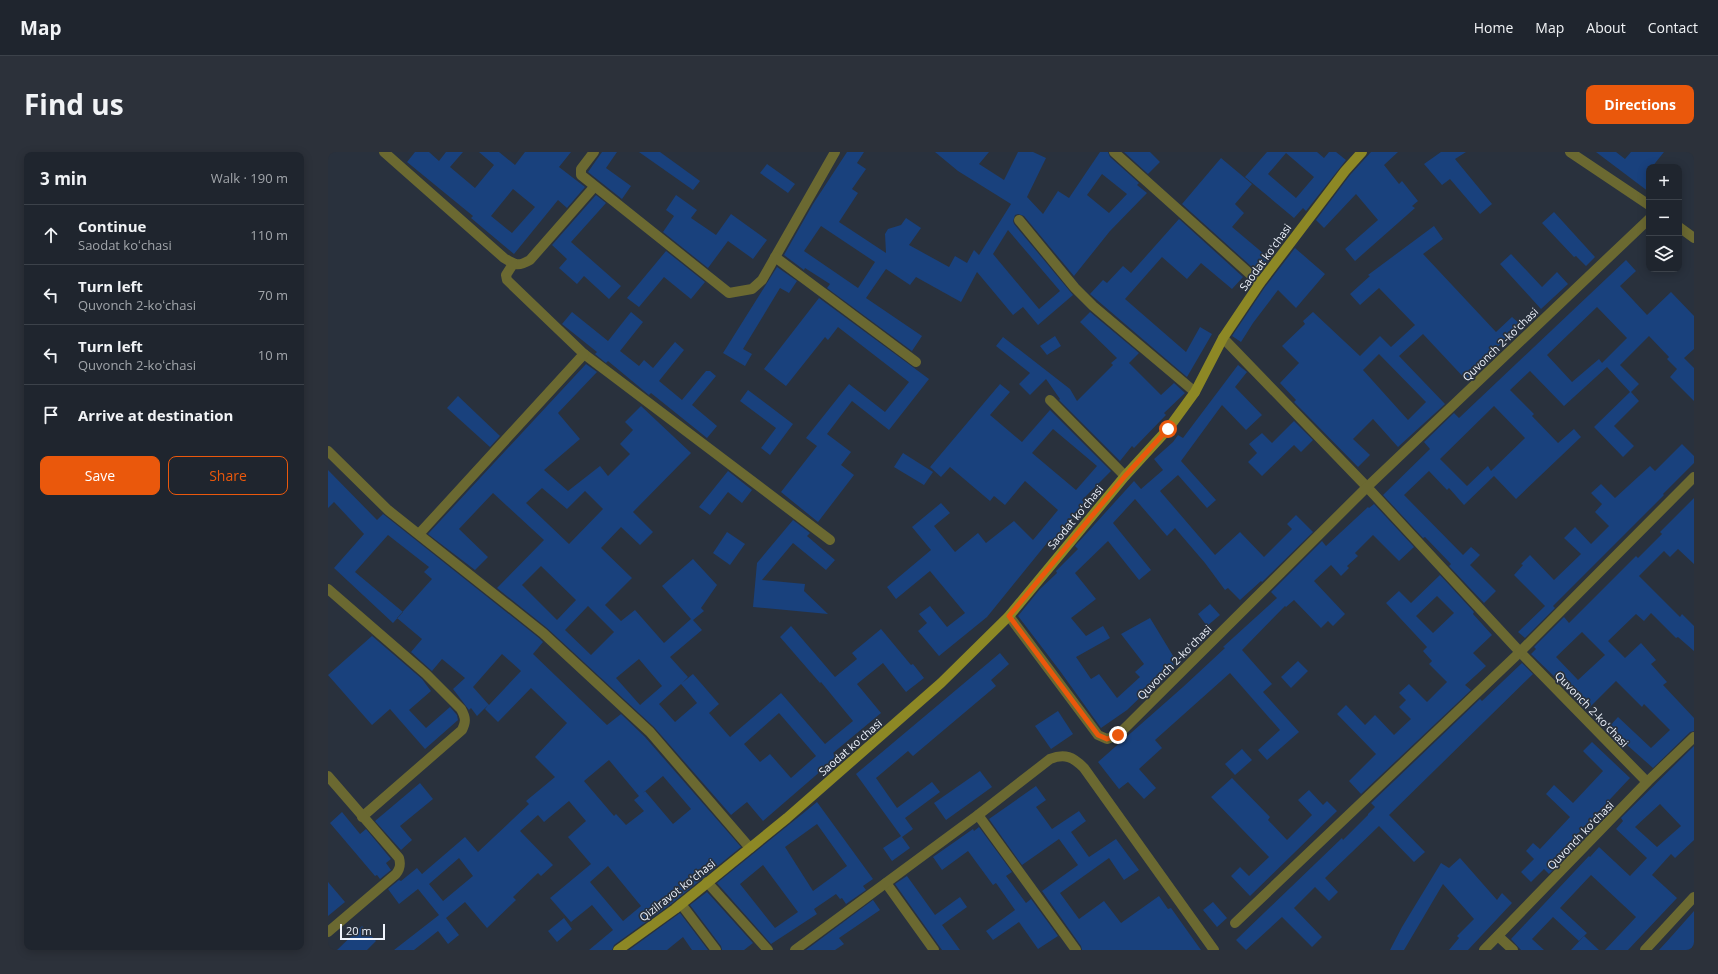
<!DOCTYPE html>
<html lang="en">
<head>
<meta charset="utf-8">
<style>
  body { margin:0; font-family:"Open Sans",sans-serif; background:#2c313a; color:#f1f3f6 }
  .controls { position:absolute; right:12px; top:12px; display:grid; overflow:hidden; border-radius:8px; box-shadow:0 2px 10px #0003 }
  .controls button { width:36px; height:36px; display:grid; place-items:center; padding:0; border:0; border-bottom:1px solid #3c424a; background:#1f252e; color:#f1f3f6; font:20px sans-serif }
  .scale { position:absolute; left:12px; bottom:10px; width:45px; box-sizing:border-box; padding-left:4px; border:2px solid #eff4fd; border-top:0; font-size:11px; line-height:14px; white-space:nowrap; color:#eff4fd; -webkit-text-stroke:3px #29313d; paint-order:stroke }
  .stop { position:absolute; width:12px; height:12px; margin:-9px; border:3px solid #ea580c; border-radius:50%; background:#fff }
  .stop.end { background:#ea580c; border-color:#fff; box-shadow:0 1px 4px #0008 }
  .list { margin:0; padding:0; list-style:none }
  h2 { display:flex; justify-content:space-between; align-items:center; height:52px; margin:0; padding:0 16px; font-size:17px }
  h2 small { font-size:13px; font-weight:400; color:#a1a5aa }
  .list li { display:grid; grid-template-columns:26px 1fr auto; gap:12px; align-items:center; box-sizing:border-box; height:60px; padding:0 16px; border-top:1px solid #3c424a }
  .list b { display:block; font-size:15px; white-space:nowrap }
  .list p { margin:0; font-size:13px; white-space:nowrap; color:#a1a5aa }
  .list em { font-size:13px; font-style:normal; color:#a1a5aa }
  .actions { display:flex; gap:8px; padding:12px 16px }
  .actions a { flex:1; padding:9px 0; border:1px solid #ea580c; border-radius:8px; text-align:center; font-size:14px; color:#ea580c }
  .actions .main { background:#ea580c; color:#fff }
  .icon { flex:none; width:22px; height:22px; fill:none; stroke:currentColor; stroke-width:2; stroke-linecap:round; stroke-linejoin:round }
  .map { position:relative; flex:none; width:1366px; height:798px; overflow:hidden; border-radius:8px }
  header { display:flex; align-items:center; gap:24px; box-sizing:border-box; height:56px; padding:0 20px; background:#1f252e; border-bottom:1px solid #3c424a }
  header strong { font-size:19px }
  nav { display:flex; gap:22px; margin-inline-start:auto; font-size:14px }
  .intro { display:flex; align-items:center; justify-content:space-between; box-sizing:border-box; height:96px; padding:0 24px }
  h1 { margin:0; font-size:28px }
  .button { padding:10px 18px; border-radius:8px; background:#ea580c; color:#fff; font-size:14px; font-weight:700 }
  main { display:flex; gap:24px; padding:0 24px }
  aside { flex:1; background:#1f252e; border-radius:8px; box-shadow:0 2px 10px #0003 }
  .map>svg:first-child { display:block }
  .building { fill:#19417d; fill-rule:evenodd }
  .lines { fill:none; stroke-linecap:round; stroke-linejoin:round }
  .street { stroke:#6b6931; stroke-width:10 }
  .secondary { stroke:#8d8825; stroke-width:10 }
  .route { stroke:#ea580c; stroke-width:5 }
  .labels { text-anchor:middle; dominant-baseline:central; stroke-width:3.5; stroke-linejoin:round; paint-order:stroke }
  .street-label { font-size:11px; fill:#eff4fd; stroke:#29313d }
</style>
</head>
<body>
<header>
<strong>Map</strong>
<nav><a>Home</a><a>Map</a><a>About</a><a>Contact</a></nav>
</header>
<div class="intro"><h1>Find us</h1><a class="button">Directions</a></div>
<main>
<aside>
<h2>3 min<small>Walk · 190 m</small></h2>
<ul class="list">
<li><svg class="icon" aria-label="ahead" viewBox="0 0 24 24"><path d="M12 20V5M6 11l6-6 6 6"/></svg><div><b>Continue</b><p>Saodat koʻchasi</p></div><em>110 m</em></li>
<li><svg class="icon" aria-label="left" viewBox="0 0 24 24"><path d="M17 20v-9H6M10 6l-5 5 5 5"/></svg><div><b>Turn left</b><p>Quvonch 2-koʻchasi</p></div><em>70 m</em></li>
<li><svg class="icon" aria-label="left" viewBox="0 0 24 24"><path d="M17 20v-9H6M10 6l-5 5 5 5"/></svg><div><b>Turn left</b><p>Quvonch 2-koʻchasi</p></div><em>10 m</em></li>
<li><svg class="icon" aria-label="arrive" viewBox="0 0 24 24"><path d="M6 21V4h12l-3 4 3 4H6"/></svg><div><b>Arrive at destination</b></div></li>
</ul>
<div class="actions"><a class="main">Save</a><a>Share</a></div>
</aside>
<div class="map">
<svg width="1366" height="798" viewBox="0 0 1366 798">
  <rect width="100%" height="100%" fill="#29313d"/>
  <g class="building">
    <path d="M87 0H101L111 9 118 0H135L122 15 147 36 166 13 151 0H171L187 13 197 0H243L231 15 257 35 239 56 230 48 186 102 143 66 145 64 79 10ZM185 37 207 55 184 81 163 64Z"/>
    <path d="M274 0H289L278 16 303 34 294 47 260 20Z"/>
    <path d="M311 0H332L372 29 365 38Z"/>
    <path d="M519 0H536L529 11 538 17 524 37 530 41 511 70 558 101 557 82 560 77 573 73 578 66 593 76 581 93 621 115 627 104 639 111 646 98 651 103 683 52 630 19 607 0H661L651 12 676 28 690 0H705L718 6 699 45 715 62 730 39 741 46 772 0H780L782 5 811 31 809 33 819 41 782 79 746 124 696 64 690 62 687 63 685 69 686 72 745 143 710 173 695 155 685 163 649 120 633 150 588 125 582 133 558 117 538 146 594 184 584 199 499 136 502 132 477 116 476 118 456 103 485 52ZM774 22 799 42 781 61 759 43ZM493 74 547 110 530 136 476 99ZM680 78 732 139 711 157 665 102Z"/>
    <path d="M796 0H822L832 10 820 22Z"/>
    <path d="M939 0H989L996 6 1001 0H1008L1018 8 978 59 975 56 966 66 917 25ZM958 1 986 25 968 46 940 22Z"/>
    <path d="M1043 0H1070L1056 13 1071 32 1074 29 1090 49 1084 54 1087 56 1027 109 1017 97 1050 68 1028 42 996 76 988 68 1022 23Z"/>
    <path d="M1113 0H1138L1127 7 1164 52 1152 62 1122 27 1114 33 1096 12Z"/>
    <path d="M1268 0H1288L1297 7 1303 0H1336L1324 15H1321V40Z"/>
    <path d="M893 6 924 32 907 52 916 61 904 75 942 107 933 120 925 113 924 115 854 52Z"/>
    <path d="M439 12 467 32 460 41 432 21Z"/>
    <path d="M268 43 278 51 243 90 293 134 281 147 256 124 249 132 231 116 239 107 224 93Z"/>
    <path d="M348 43 369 58 363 66 388 83 403 62 439 88 425 107 400 89 380 116 335 80 346 64 338 58Z"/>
    <path d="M1226 60 1267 105 1258 114 1248 104 1246 105 1214 71Z"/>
    <path d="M851 67 915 125 904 137 873 111 859 127 834 105 797 147 858 200 872 175 884 182 859 225 762 142 775 128 779 131 795 114 803 121Z"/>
    <path d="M1106 74 1115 87 1095 102 1168 180 1184 165 1193 173 1144 219 1147 223 1140 230 1095 182 1071 204 1117 252 1070 295 1045 267 1025 287 1042 303 1030 315 976 260 966 250 968 248 952 231 971 211 954 194 977 172 975 169 985 160 1032 204 1052 184 1063 195 1087 173 1051 136 1032 153 1022 142 1042 124 1040 123ZM1051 202 1098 250 1080 268 1035 218Z"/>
    <path d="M967 96 997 122 968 156 950 138 925 171 913 190 904 184 937 135Z"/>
    <path d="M338 99 377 130 363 147 336 125 311 155 299 146Z"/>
    <path d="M1183 102 1214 135 1229 120 1240 132 1213 157 1172 112Z"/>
    <path d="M1298 108 1308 119 1292 134 1319 163 1343 140 1366 164V197L1356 206 1366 216V249L1342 225 1349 217 1339 207 1341 205 1321 184 1292 213 1311 232 1303 240 1311 249 1286 274 1306 294 1295 305 1266 275 1302 240 1279 215 1236 254 1202 219 1182 238 1206 262 1204 264 1230 291 1246 277 1253 285 1188 347 1166 324 1136 353 1121 336 1119 338 1101 319 1076 343 1135 403 1143 395 1152 403 1142 413 1168 439 1156 451 1121 414 1123 412 1097 385 1095 386 1055 343 1102 297 1096 290 1126 261 1131 266ZM1269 155 1299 186 1274 211 1271 207 1244 230 1219 203ZM1166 254 1197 286 1163 319 1160 314 1139 334 1112 307Z"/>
    <path d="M449 115 469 129 461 141 452 136 415 197 424 202 417 214 395 201Z"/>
    <path d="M491 146 601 227 561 278 524 249 499 282 523 300 513 313 526 323 490 370 453 340 489 294 478 286 521 232 557 260 581 230 510 175 500 188 497 185 458 234 436 217Z"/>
    <path d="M244 160 280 189 303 160 315 170 292 199 311 214 316 208 325 216 347 190 356 198 331 229 354 248 378 219H382L388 224 364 253 389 274 379 286 323 241 321 243 280 209 278 211 267 202 269 200 234 172Z"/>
    <path d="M762 160 811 201 801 211 833 243 846 231 857 241 836 261 838 263 806 296 804 294 792 309 731 248 732 247 718 227 702 243 691 232 702 221 668 194 675 185 742 237 749 249 785 213 783 211 789 206 752 170Z"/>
    <path d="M727 184 733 194 719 203 712 194Z"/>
    <path d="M258 212 269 220 230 261 252 287 216 318 240 339 272 314 280 324 302 302 292 292 305 278 297 270 313 254 363 301 305 360 325 380 312 393 293 375 273 396 304 426 277 453 293 469 307 458 336 491 363 467 334 434 365 407 389 433 373 456 376 459 365 468 374 478 342 505 360 525 354 531 365 522 391 552 381 561 402 585 453 541 497 592 525 569 493 530 492 531 452 485 463 474 507 525 529 507 524 501 553 477 583 513 585 512 596 526 578 540 555 511 529 532 553 561 505 601 509 605 435 669 419 650 403 663 326 575 219 476 169 436 216 388 165 341 131 377 160 405 147 418 100 382ZM214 336 239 357 257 339 275 357 241 392 198 351ZM213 414 248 448 229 468 194 433ZM260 454 286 480 263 503 237 478ZM311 507 334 534 312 553 288 526ZM353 532 369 551 347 570 331 552ZM451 561 488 604 463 626 442 602 432 610 416 592Z"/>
    <path d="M910 213 919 220 907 235 934 263 918 278 894 253 853 309 888 348 879 356 850 323 832 339 887 403 912 380 936 405 964 377 959 372 968 363 985 380 934 430 933 429 912 448 900 436 897 438 877 411 847 376 839 384 807 347 785 371 823 418 811 428 780 389 747 421 768 447 743 466 758 484 775 474 782 486 748 505 763 527 771 522 789 546 812 525 807 520 816 512 793 482 822 466 847 507 844 510 846 513 799 558 773 576 732 519 690 464 712 437 729 421 728 419 750 397 747 394 806 329 813 337 835 318 826 307 845 290 850 283 855 286Z"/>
    <path d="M672 232 682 240 662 263 694 290 722 258 783 319 754 348 756 351 721 393 719 391 659 465 611 504 590 479 599 471 591 462 602 454 619 475 637 461 602 419 568 447 559 435 603 398 584 375 613 351 622 361 606 374 627 400 650 381 658 391 686 369 705 388 730 358 697 329 677 353 666 344 662 349 622 315 613 325 602 315ZM725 277 769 314 748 338 704 301Z"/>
    <path d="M420 238 465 272 442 303 433 296 448 276 412 249Z"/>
    <path d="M130 244 172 284 162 295 119 256Z"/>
    <path d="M966 269 985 288 973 300 966 293 934 324 920 310 929 301 921 292 934 281 944 291Z"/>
    <path d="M1354 292 1366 304V311L1335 342 1336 343 1225 454 1227 456 1197 486 1190 480 1217 454 1186 423 1195 413 1193 412 1202 403 1226 428 1253 402 1236 386 1247 375 1263 392 1281 374 1267 360 1274 352 1263 341 1273 332 1287 346 1322 314 1327 319Z"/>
    <path d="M575 301 605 320 596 333 566 315Z"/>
    <path d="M0 318 49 368 55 362 211 486 215 490 205 502 279 573 293 562 317 585 413 695 343 752 286 793 284 798H261L285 778 264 753 243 770 222 746 263 712 240 685 258 669 241 649 216 670 210 663 192 679 225 713 213 724 210 721 185 745 188 748 159 776 137 750 118 766 131 783 120 792 110 779 86 798H66L111 763 90 737 71 752 60 737 71 728 73 729 89 716 94 722 137 685 150 700 201 652 198 649 227 625 207 605 239 571 203 536 170 570 157 557 160 553 149 564 143 556 141 558 125 537 137 526 114 507 104 519 83 500 94 487 69 466 104 427 96 420 101 415 60 383 27 420 75 460 65 471 6 416 36 382 6 350 0 356ZM174 502 193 519 161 553 145 535ZM281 608 311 644 306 648 316 659 298 673 288 662 286 664 256 629ZM335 624 363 657 345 672 317 639 315 641ZM131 706 145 724 115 749 101 732ZM280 714 313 754 295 769 262 730Z"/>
    <path d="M400 319 424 338 414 351 400 340 382 363 371 355Z"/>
    <path d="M1366 346V412L1350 397 1342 405 1336 399 1311 424 1352 465 1354 462 1366 474V499L1350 485 1348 486 1323 461 1316 469 1308 462 1280 489 1297 506 1313 491 1328 508 1323 512 1339 530 1335 533 1366 566V579L1362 580 1325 616 1280 576 1290 565 1323 596 1342 578 1316 552 1314 555 1288 529 1260 557 1203 502 1208 497 1206 495 1236 465 1241 471 1308 404 1310 406 1334 382 1332 380ZM1254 480 1277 503 1250 528 1228 505Z"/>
    <path d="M1046 352 1086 395 1071 409 1045 383 1027 401 1030 404 1019 414 1021 416 1013 424 1003 413 986 429 1017 462 1005 474 1000 469 993 476 966 448 958 455 957 454 914 498 944 532 935 540 971 580 939 608 930 598 952 578 902 521 827 588 834 596 811 617 828 636 816 647 800 630 791 637 770 610 855 535 897 496 895 495 949 446 943 440 994 389 998 394 1040 355 1041 356Z"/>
    <path d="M465 368 482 381 479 384 507 408 498 418 465 391 434 428 477 432 476 439 500 462 425 455 429 411Z"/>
    <path d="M399 380 417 392 402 413 385 401Z"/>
    <path d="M1112 423 1146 460 1145 462 1164 483 1145 501 1158 514 1137 533 1143 538 1033 642 1021 629 1048 602 1009 562 1018 553 1037 573 1047 563 1066 583 1083 567 1071 555 1078 548 1071 541 1081 532 1099 550 1119 530 1101 512 1104 509 1095 499 1099 495 1058 451 1071 439 1083 451ZM1109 444 1126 461 1105 481 1088 464Z"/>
    <path d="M882 452 892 463 879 474 870 462Z"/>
    <path d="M44 484 94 527 103 539 81 558 98 576 122 555 129 563 130 568 97 597 62 557 44 573 0 523Z"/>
    <path d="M672 501 681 512 663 528 668 534 585 604 580 599 548 626 569 656 604 630 612 640 577 666 585 677 574 685 582 696 564 709 555 696 573 684 528 622Z"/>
    <path d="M970 509 980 519 963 536 953 525Z"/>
    <path d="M1194 511 1205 522 1061 663 1097 700 1086 710 1051 674 997 726 1010 740 1001 749 987 735 966 756 994 785 984 795 954 765 918 798 908 788 1014 686 1015 688 1040 663V662L1047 655 1043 651 1152 547 1154 549Z"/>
    <path d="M730 559 745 582 723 597 707 574Z"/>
    <path d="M1264 590 1302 626 1224 709 1229 714 1221 722 1216 717 1203 730 1193 720 1206 707 1198 699 1205 691 1212 697 1242 665 1218 642 1226 633 1245 651 1275 619 1255 599Z"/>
    <path d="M1366 594V688L1347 706 1343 702 1324 723 1349 746 1300 798H1277L1308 765 1263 723 1232 756 1259 781 1251 789 1225 765 1204 787 1216 798H1193L1183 787 1261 704 1262 705 1271 695 1302 724 1319 706 1288 677 1295 669 1293 666ZM1332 652 1353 674 1329 695 1307 675Z"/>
    <path d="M914 597 924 608 907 623 897 612Z"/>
    <path d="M652 619 664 635 618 668 606 651Z"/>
    <path d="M904 626 942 665 940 668 959 688 984 663 970 648 981 638 995 653 999 649 1009 659 922 744 903 724 912 715 921 724 941 705 883 645Z"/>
    <path d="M92 631 105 647 72 674 84 688 73 698 47 669Z"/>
    <path d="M708 634 718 648 708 655 724 677 751 659 758 669 743 680 761 705 788 687 811 718 796 728 781 706 732 741 751 767 776 749 793 771 831 744 840 757 843 756 873 798H754L753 794 714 739 750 713 731 687 694 713 661 667Z"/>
    <path d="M489 650 545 727 535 734 538 738 518 752 514 746 512 747 508 742 486 757 489 762 443 792 389 731ZM489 672 519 714 485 739 457 695ZM435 713 470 760 447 776 412 732Z"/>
    <path d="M14 660 32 682 38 677 63 707 58 711 63 718 52 727 49 723 47 724 2 671Z"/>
    <path d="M651 675 684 720 678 724 698 751 703 747 730 784 710 797 691 770 665 788 658 779 687 758 668 731 665 733 640 699 614 718 605 705 645 677 646 679Z"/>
    <path d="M1132 706 1169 748 1174 741 1184 751 1140 798H1121L1131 786 1129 784 1146 767 1115 732 1076 798H1062L1074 775 1113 711 1121 716Z"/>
    <path d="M579 724 607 763 632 745 639 755 614 773 632 798H614L567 732Z"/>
    <path d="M0 730 17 750 0 764Z"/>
    <path d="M379 740 425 791 416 798H394L393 794 362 753Z"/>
    <path d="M545 748 552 758 511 786 516 792 507 798H478Z"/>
    <path d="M885 750 899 766 889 775 875 758Z"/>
    <path d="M1366 759V798H1331L1342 786Z"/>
    <path d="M352 761 380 798H364L355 785 339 798H301Z"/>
    <path d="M236 766 244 777 229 790 220 779Z"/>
    <path d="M34 774 48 789 39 798H9Z"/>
    <path d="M1256 784 1271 798H1243Z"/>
  </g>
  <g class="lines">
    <g class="street">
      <path d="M56 0 176 106C187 113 190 115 202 108L266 35"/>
      <path d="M266 0 253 17V23L401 141 424 137 434 128 507 0"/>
      <path d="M786 0 932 131"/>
      <path d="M1242 0 1321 53"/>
      <path d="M691 68 747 136 765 154 867 240"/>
      <path d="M1351 75 1366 86"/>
      <path d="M447 105 588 210"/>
      <path d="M185 112 178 123 179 128 256 202 502 388"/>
      <path d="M895 186 1039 335 1192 500 1319 630"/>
      <path d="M722 248 797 324"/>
      <path d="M0 299 60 358 215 481 322 580 422 696"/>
      <path d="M91 382 256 202"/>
      <path d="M0 437 98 522 133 557C138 566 138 570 134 578L34 665"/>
      <path d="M681 464 770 583 779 587 790 583 1039 335 1321 67"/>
      <path d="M0 624 71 706C73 713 72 717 68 722L0 780"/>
      <path d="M650 663 748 798"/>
      <path d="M379 730 440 798"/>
      <path d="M558 731 606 798"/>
      <path d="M353 752 388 798"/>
      <path d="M907 771 1192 500 1366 325"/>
      <path d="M1170 784 1185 798"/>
      <path d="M467 798 650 663 722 607C737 601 745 605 756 616L886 798"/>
      <path d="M1156 798 1319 630 1366 585"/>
      <path d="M1317 798 1366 745"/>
    </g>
    <path class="secondary" d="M290 798 347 757 459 666 613 531 681 464 797 324 840 277 867 240 895 186 932 131 1017 19 1034 0"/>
  </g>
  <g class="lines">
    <path class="route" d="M790 583 779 587 770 583 681 464 797 324 840 277"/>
  </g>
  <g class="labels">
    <g class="street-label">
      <text transform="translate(937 105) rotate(-54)">Saodat koʻchasi</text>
      <text transform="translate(1172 192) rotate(-44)">Quvonch 2-koʻchasi</text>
      <text transform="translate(747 365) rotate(-50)">Saodat koʻchasi</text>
      <text transform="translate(846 510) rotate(-45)">Quvonch 2-koʻchasi</text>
      <text transform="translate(1264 557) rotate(46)">Quvonch 2-koʻchasi</text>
      <text transform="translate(522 595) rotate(-41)">Saodat koʻchasi</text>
      <text transform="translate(1252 683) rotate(-46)">Quvonch koʻchasi</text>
      <text transform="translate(349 738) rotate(-38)">Qizilravot koʻchasi</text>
    </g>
  </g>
</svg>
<div class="controls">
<button>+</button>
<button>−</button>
<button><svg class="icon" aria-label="layers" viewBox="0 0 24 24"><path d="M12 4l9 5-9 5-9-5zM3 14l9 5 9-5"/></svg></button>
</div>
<div class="scale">20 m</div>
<div class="stop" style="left:840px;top:277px"></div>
<div class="stop end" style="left:790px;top:583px"></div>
</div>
</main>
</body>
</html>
